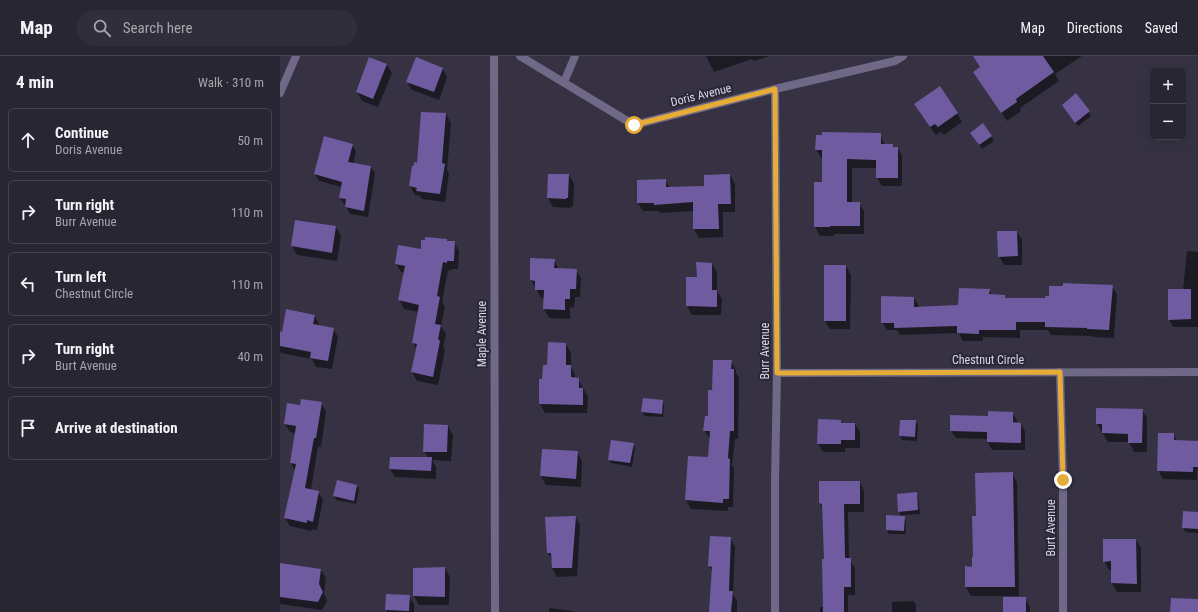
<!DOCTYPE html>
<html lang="en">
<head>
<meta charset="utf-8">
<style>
  body { margin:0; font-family:"Roboto Condensed",sans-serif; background:#302e3a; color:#f1f3f6 }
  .controls { position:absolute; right:12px; top:12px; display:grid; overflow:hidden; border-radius:6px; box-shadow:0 4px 16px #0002 }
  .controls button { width:36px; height:36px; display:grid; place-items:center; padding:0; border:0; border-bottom:1px solid #44434d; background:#282632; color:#f1f3f6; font:20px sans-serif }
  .stop { position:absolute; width:12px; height:12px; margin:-9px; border:3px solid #e6ac36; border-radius:50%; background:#fff }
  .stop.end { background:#e6ac36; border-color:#fff; box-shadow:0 1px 4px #0008 }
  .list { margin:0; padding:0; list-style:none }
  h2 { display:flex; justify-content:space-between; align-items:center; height:52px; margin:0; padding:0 16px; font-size:17px }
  h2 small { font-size:13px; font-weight:400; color:#a5a5ac }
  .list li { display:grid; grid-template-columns:26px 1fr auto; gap:12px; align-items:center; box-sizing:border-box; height:64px; margin:0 8px 8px; padding:0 8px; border:1px solid #44434d; border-radius:6px }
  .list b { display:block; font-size:15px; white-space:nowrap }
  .list p { margin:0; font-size:13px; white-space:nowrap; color:#a5a5ac }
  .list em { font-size:13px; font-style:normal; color:#a5a5ac }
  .icon { flex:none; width:22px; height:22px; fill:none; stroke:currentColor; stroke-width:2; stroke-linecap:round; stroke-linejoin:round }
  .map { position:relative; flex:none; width:918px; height:556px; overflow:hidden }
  header { display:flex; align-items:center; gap:24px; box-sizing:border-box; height:56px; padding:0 20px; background:#282632; border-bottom:1px solid #44434d }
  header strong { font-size:19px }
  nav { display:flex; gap:22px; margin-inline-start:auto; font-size:14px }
  .search { width:280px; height:36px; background:#302e3a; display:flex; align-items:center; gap:10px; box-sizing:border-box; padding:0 14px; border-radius:22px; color:#a5a5ac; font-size:15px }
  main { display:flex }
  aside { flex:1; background:#282632 }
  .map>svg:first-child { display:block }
  .shadow { fill:#0007 }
  .building { fill:#6f5ba0 }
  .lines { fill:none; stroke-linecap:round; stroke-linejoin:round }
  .service { stroke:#6f6886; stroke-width:8 }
  .minor { stroke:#6f6886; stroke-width:8 }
  .tertiary { stroke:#6f6886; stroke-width:8 }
  .route { stroke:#e6ac36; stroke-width:5 }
  .labels { text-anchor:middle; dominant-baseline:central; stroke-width:4; stroke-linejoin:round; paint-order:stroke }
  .street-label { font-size:12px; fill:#d7d5e0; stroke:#2c2839 }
</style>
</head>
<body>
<header>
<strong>Map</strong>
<div class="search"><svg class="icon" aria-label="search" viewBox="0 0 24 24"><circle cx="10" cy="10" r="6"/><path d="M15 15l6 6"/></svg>Search here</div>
<nav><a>Map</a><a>Directions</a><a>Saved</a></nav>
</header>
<main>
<aside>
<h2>4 min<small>Walk · 310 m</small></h2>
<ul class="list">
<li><svg class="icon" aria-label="ahead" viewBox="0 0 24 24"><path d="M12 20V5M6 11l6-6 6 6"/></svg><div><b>Continue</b><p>Doris Avenue</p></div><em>50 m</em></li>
<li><svg class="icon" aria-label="right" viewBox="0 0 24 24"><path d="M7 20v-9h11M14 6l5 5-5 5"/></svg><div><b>Turn right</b><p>Burr Avenue</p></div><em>110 m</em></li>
<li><svg class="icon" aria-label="left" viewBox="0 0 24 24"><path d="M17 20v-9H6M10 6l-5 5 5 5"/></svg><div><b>Turn left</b><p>Chestnut Circle</p></div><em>110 m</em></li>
<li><svg class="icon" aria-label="right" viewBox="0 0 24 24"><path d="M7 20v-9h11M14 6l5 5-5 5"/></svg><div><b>Turn right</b><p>Burt Avenue</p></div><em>40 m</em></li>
<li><svg class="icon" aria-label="arrive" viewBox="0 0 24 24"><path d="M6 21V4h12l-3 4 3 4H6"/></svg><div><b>Arrive at destination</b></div></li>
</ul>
</aside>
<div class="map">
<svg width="918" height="556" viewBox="0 0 918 556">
  <rect width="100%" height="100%" fill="#363243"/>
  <g class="shadow">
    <path d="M426 0H490L474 5 472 3 434 16Z"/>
    <path d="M697 0H802L775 18 779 25 740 52 741 55 727 65 694 17 701 12Z"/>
    <path d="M107 9 112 17 98 51 82 45 77 36Z"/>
    <path d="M162 12 167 21 159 44 132 34 127 26Z"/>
    <path d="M796 39 811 60 798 70 785 53Z"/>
    <path d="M640 57H677L682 66 664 79 661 76 656 79Z"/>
    <path d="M166 58 171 67 167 114 169 117 165 146 142 143 140 140 135 139 130 130Z"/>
    <path d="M703 69 714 85 702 93 693 81Z"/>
    <path d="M600 78 605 89H612L614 92H618L622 100V130H602L597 122V112H572V147H579L584 155V178H554V180H540L535 171V127H543V102H541L536 93Z"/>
    <path d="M72 89 76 95 73 108 91 111 95 117 88 161 70 158 66 151V149L64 148 60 142 62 131 39 125 35 118Z"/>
    <path d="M289 119 294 128 293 151 290 150V152L273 151 268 142Z"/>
    <path d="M450 119 455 128V156H443V181L419 182 414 173V155L380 157 379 155H363L358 147 385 124 390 132 425 131Z"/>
    <path d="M56 171 61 180 57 205 17 199 12 190Z"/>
    <path d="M737 176 742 184V209H724L719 200Z"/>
    <path d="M167 186H174L179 195 178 213H171V215L168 214 162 246 165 251 161 270 166 278 163 291 165 294 158 329 137 325 132 316 137 294 133 287 139 256 124 253 120 244 125 217 121 216 116 208 142 194Z"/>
    <path d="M907 195 918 196V271H893L889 263 903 234Z"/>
    <path d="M274 204 279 213 296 214 301 222 300 241H295L294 252 290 251V263L269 262 264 253 265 243 261 242 251 224Z"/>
    <path d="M432 208 437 216V235L442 243 441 259H412L407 250V222H418Z"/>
    <path d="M566 210 571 219 570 273H550L545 265Z"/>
    <path d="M832 230 837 238 834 282 813 281 812 280 771 279 768 274H740V282L703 281V285H683L679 277 620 279 617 274H607L602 266 634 242 639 250 638 252 679 250 709 234 712 239 724 240 726 243H766Z"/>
    <path d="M34 259 39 268V270L53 273 58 281 52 313 36 311 32 303 1 297 0 295V276L3 277Z"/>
    <path d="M286 288 291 297V311L295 319V322L298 323 308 341 307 357H265L260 348 263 325 268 310Z"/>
    <path d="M451 305 456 314V317L459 322 458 383H455L452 409 454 412 453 451H448V455L411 453 406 444 429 402 430 383 424 374 429 362 433 335Z"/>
    <path d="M382 345 384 349 383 361 365 360 362 356Z"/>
    <path d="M41 347 46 356 41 391 38 390 31 434 38 436 43 444 37 474 32 473 31 475 10 470 5 462 15 415 11 407 16 377 10 376 5 368 21 350Z"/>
    <path d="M862 354 867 362V396H854L849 386H828L817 368Z"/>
    <path d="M732 357 737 364V368H741L745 375V394H712L708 386V383L676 382 671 375 709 361Z"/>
    <path d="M561 365 562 368H575L580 376V392H565V396H543L538 388Z"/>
    <path d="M621 365H635L638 369 637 385 622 384 620 380Z"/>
    <path d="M168 370 173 379 171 405 152 404 156 411V423L115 421 110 413 148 402 144 395Z"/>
    <path d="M893 378 897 385 918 386 917 424 883 423 878 414Z"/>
    <path d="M353 388 355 392 352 411 331 407 329 403Z"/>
    <path d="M263 394 297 396 302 405 301 431 266 429 261 420Z"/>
    <path d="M732 417 737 426 739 540H691L686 531 693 512 697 461Z"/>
    <path d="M540 426H580L584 435V456H568L569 503 575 512V539H568V556H540V551H544L545 504 543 453 540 447Z"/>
    <path d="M77 430 79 434 76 448 56 444 54 440Z"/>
    <path d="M636 437 638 441 640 458 623 459 626 465V478H609L607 474 622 461 619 456Z"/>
    <path d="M918 457V477L906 476 903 472Z"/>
    <path d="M296 461 300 469 297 520 277 521 272 512V504L268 497 266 462Z"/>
    <path d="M450 482 455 491 453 538 457 545V556H430L433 516 429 510Z"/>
    <path d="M856 484 861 492V536H837L832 527V514H829L824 505Z"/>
    <path d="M0 508 41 514 46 522 44 537 47 545 42 554 0 548Z"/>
    <path d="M165 512 170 521 169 549H139L134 540V513Z"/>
    <path d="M129 540 134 548V556H107L106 554Z"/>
    <path d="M745 542 750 551V556H724Z"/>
    <path d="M634 545 636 549V556H612V546Z"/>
    <path d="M269 552 292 555 293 556H269Z"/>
  </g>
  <g class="building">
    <path d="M693 0H763L774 16 736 43 737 46 721 57 693 16 700 11Z"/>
    <path d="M89 1 107 8 93 43 76 36Z"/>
    <path d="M136 1 163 12 154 36 126 26Z"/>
    <path d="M660 30 678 57 658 71 655 68 650 71 634 48Z"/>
    <path d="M796 37 810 55 795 67 782 49Z"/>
    <path d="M141 56 166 57 162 107 165 108 160 138 136 135 137 132 129 130 132 110H134V106L137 107Z"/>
    <path d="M703 67 712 80 699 89 690 77Z"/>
    <path d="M542 76 601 77V88H613V91H618V122H596V104L567 103V146H580V170H550V171H534V126H542V94H535L536 79H542Z"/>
    <path d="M44 80 73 88 68 106 91 110 84 155 65 151 66 143 59 142 62 126 34 118Z"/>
    <path d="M268 118H289L288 142H286V143L267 142Z"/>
    <path d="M450 118 451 148H438L439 173H413V146L374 149V147H357V124L386 123V131L424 130V119Z"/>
    <path d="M15 164 56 170 52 197 11 190Z"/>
    <path d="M717 175H737L738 200 718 201Z"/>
    <path d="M145 181 167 183V185H175L174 205H167V207L163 206 157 240 160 241 155 268 161 269 158 283 160 285 153 321 131 316 137 288 132 287 139 249 118 244 125 210 115 208 118 189 141 193V184H145Z"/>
    <path d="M250 202 275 203 274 212 297 213 296 233H290V243H285V254L263 253 264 234H255V225L250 224Z"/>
    <path d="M416 206 432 207V234H437V251L406 250V221H417Z"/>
    <rect x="544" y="209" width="22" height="56"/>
    <path d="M783 227 833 229 829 274 807 273V272L765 271V266H736V274H699V278L677 277V270L614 272V267H601V240L634 241V251L678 249 679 232 710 233 709 238 725 239V242H765V240H769V230H783Z"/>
    <path d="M888 233H911V263L888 264Z"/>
    <path d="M6 253 35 259 33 268 54 272 48 305 30 302 31 296 0 290V275L2 276Z"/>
    <path d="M268 286 286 287V309H291V321L299 322V332H303V349L259 348V323H262L263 309H267Z"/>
    <path d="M433 304H452L451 313H454V375H450L448 402 450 403 449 443H443V447L405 444 408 400 428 401 430 375H423L425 360H428V334H432Z"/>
    <path d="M363 342 383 344 382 358 361 356Z"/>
    <path d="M21 343 42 346 36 382H34L25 432 39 435 33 466 27 464V467L4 462 16 408 10 407 16 370 4 368 7 347 20 349Z"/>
    <path d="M816 352 863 353 862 387H848V378L822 377V368H816Z"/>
    <path d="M708 355 733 356V366L741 367V387L707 386V376L670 375V359L708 360Z"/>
    <path d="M538 363 561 364V367H575V384H561V388H537Z"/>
    <path d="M620 364H636L635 381 619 380Z"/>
    <path d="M144 368 168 369 167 396H143Z"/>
    <path d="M878 377H894V384L918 385V411H913V416L877 415Z"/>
    <path d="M331 384 354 387 350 407 328 404Z"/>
    <path d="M262 393 298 395 296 423 260 420Z"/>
    <path d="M110 401H152L151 415 109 413Z"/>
    <path d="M733 416 735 531H685V510L692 511V501H693L692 460H696L695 417Z"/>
    <path d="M57 424 77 429 74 445 53 440Z"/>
    <path d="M539 425H580V448H564L565 502H571V531H564V556H543L542 503H544L542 448 539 447Z"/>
    <path d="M637 436 638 454 618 456 617 438Z"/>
    <path d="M903 455 918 456V473L902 472Z"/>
    <path d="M606 459 625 460 624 475 606 474Z"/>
    <path d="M296 460 292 512H272L271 497H267L265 461Z"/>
    <path d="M430 480 451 481 449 535H453L451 556H429L432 511 428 510Z"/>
    <path d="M823 483H856L857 528 831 527V505L823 506Z"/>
    <path d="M0 507 41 513 39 528 43 536 38 546 0 541Z"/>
    <path d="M165 511V541L133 540V512Z"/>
    <path d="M106 538 130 539 129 555 105 554Z"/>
    <rect x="723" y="541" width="23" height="15"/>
    <path d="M891 542 918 543V556H890Z"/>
  </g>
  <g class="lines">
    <path class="service" d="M284 26 295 0"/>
    <g class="minor">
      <path d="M214 0 215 556"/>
      <path d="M240 0 354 69 495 33 615 5 623 0"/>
      <path d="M780 316 783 424V556"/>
      <path d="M497 317 918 316"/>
      <path d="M495 556V425L497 317 495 33"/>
    </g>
    <path class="tertiary" d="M0 37 16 0"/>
  </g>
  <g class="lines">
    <path class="route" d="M354 69 495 33 497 317 780 316 783 424"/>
  </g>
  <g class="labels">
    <g class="street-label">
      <text transform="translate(421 39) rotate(-14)">Doris Avenue</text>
      <text transform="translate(202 278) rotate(-90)">Maple Avenue</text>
      <text transform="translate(485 295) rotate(-90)">Burr Avenue</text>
      <text x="708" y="304">Chestnut Circle</text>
      <text transform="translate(771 472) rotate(-90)">Burt Avenue</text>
    </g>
  </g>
</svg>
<div class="controls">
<button>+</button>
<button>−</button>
</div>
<div class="stop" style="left:354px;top:69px"></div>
<div class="stop end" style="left:783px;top:424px"></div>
</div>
</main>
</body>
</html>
